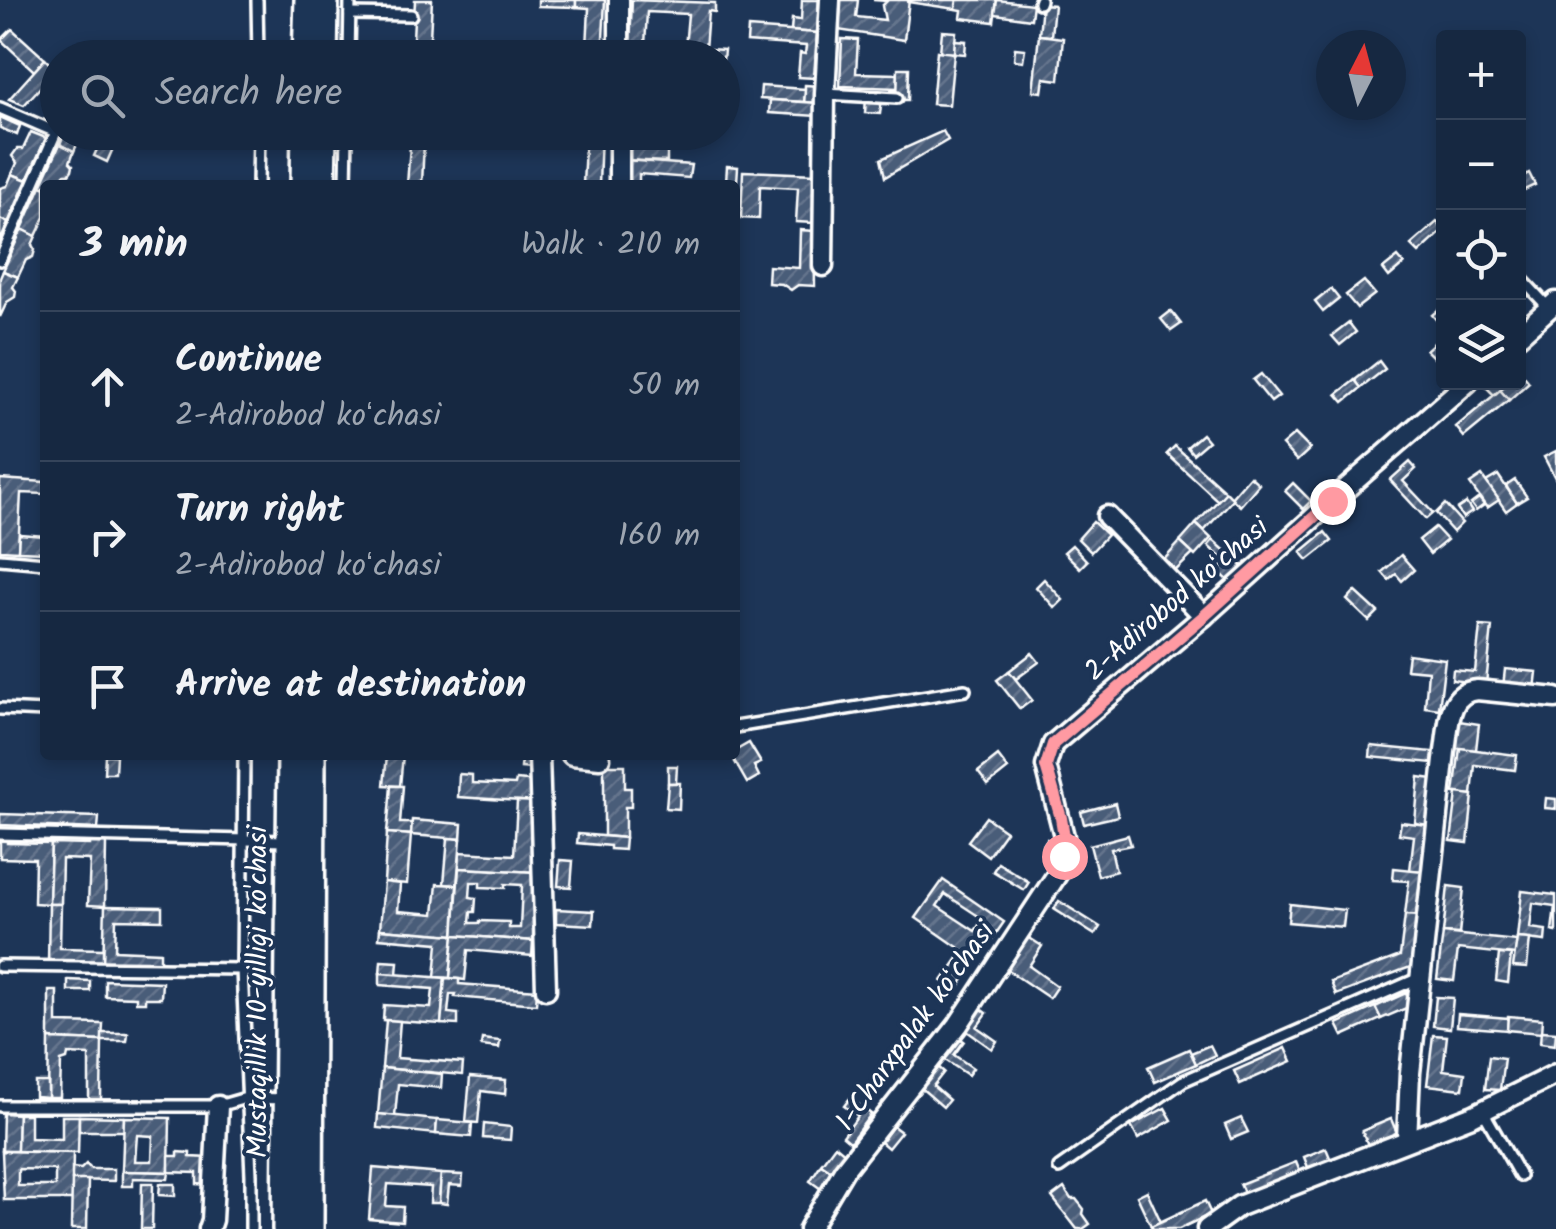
<!DOCTYPE html>
<html lang="en">
<head>
<meta charset="utf-8">
<style>
  body { margin:0; font-family:Kalam,sans-serif; background:#23344c; color:#f1f3f6 }
  .controls { position:absolute; right:30px; top:30px; display:grid; overflow:hidden; border-radius:10px; box-shadow:0 5px 15px #0003 }
  .controls button { width:90px; height:90px; display:grid; place-items:center; padding:0; border:0; border-bottom:2px solid #35445a; background:#162841; color:#f1f3f6; font:50px sans-serif }
  .compass { position:absolute; left:1316px; top:30px; width:90px; height:90px; border-radius:50%; background:#162841; box-shadow:0 5px 15px #0003; rotate:6deg }
  .stop { position:absolute; width:30px; height:30px; margin:-22px; border:8px solid #ff9aa2; border-radius:50%; background:#fff }
  .stop.end { background:#ff9aa2; border-color:#fff; box-shadow:0 2px 10px #0008 }
  .list { margin:0; padding:0; list-style:none }
  h2 { display:flex; justify-content:space-between; align-items:center; height:130px; margin:0; padding:0 40px; font-size:42px }
  h2 small { font-size:32px; font-weight:400; color:#9ea6b1 }
  .list li { display:grid; grid-template-columns:65px 1fr auto; gap:30px; align-items:center; box-sizing:border-box; height:150px; padding:0 40px; border-top:2px solid #35445a }
  .list b { display:block; font-size:38px; white-space:nowrap }
  .list p { margin:0; font-size:32px; white-space:nowrap; color:#9ea6b1 }
  .list em { font-size:32px; font-style:normal; color:#9ea6b1 }
  .icon { flex:none; width:55px; height:55px; fill:none; stroke:currentColor; stroke-width:2; stroke-linecap:round; stroke-linejoin:round }
  .map { position:relative; flex:none; width:1556px; height:1229px; overflow:hidden }
  .search { position:absolute; background:#162841; box-shadow:0 5px 15px #0003; left:40px; top:40px; width:700px; height:110px; display:flex; align-items:center; gap:25px; box-sizing:border-box; padding:0 35px; border-radius:55px; color:#9ea6b1; font-size:38px }
  .panel { position:absolute; background:#162841; box-shadow:0 5px 15px #0003; left:40px; top:180px; width:700px; height:580px; border-radius:10px }
  .map>svg:first-child { display:block }
  .building { fill:url(#building-hatch); stroke:#fff; stroke-width:2.5; fill-rule:evenodd }
  .lines { fill:none; stroke-linecap:round; stroke-linejoin:round }
  .lane-casing { stroke:#fff; stroke-width:16 }
  .street-casing { stroke:#fff; stroke-width:25 }
  .secondary-casing { stroke:#fff; stroke-width:32 }
  .lane { stroke:#1d3557; stroke-width:9 }
  .street { stroke:#1d3557; stroke-width:18 }
  .secondary { stroke:#1d3557; stroke-width:25 }
  .route { stroke:#ff9aa2; stroke-width:12 }
  .labels { text-anchor:middle; dominant-baseline:central; stroke-width:8; stroke-linejoin:round; paint-order:stroke }
  .street-label { font-size:28px; fill:#fff; stroke:#1d3557 }
</style>
</head>
<body>
<div class="map">
<svg width="1556" height="1229" viewBox="0 0 1556 1229">
  <defs>
    <pattern id="building-hatch" width="6" height="6" patternUnits="userSpaceOnUse" patternTransform="scale(2.5)"><rect width="6" height="6" fill="#4a5d79"/><path d="M-1 1l2-2M0 6l6-6M5 7l2-2" fill="none" stroke="#65758d"/></pattern>
  </defs>
  <rect width="100%" height="100%" fill="#1d3557"/>
  <filter id="ink" filterUnits="userSpaceOnUse"><feTurbulence type="fractalNoise" baseFrequency=".01" numOctaves="2"/><feDisplacementMap in="SourceGraphic" scale="20" xChannelSelector="R" yChannelSelector="G"/><feConvolveMatrix kernelMatrix="1 2 1 2 8 2 1 2 1" color-interpolation-filters="sRGB"/></filter>
  <g filter="url(#ink)">
    <g class="building">
      <path d="M415 0H432L429 57 441 58H412Z"/>
      <path d="M538 0H576V7L538 6Z"/>
      <path d="M576 0H605L602 58H567V47L587 48 589 8 576 7Z"/>
      <path d="M632 0 715 3V12L708 11 705 50 685 48 688 14 647 12 645 45 630 44Z"/>
      <path d="M802 0H819L817 33 791 31 792 19 801 20Z"/>
      <path d="M840 0H858L856 17 885 20 882 6 887 1 873 0H909L904 40 838 30Z"/>
      <path d="M909 0H957L956 9 908 2Z"/>
      <path d="M957 0H997L994 22 961 18 962 10 956 9Z"/>
      <path d="M997 0 1033 4 1031 19 995 14Z"/>
      <path d="M1042 4 1054 5 1051 36 1039 35Z"/>
      <path d="M748 28 817 33 814 78 798 77 800 53 805 54 806 46 747 42Z"/>
      <path d="M12 29 45 59 34 71 1 40Z"/>
      <path d="M942 31 956 32 954 53 940 52Z"/>
      <path d="M1039 35 1063 38 1059 80 1044 78 1042 92 1033 91Z"/>
      <path d="M842 39 858 40 856 73 898 74V88L840 86Z"/>
      <path d="M955 40 966 41 965 54 954 53Z"/>
      <path d="M630 44 691 48 690 58H629Z"/>
      <path d="M510 45 542 47 541 58H510Z"/>
      <path d="M691 48 724 50 723 60 722 58 690 57Z"/>
      <path d="M1015 48 1025 49 1023 61 1014 60Z"/>
      <path d="M937 51 954 53 949 105 932 104Z"/>
      <path d="M45 59 56 70 24 105 9 99Z"/>
      <path d="M898 68H909L908 100H897Z"/>
      <path d="M805 85 819 86 818 103 804 102Z"/>
      <path d="M761 86 805 89 804 102 760 99Z"/>
      <path d="M866 97 882 98 880 114 865 113Z"/>
      <path d="M770 100 818 103 817 116 769 113Z"/>
      <path d="M0 117 20 126 17 135 0 128Z"/>
      <path d="M943 131 948 140 885 177 881 159Z"/>
      <path d="M31 132 46 138 27 180 12 174 17 163 12 156 17 149H23Z"/>
      <path d="M65 132H83L74 151 60 144Z"/>
      <path d="M105 132 118 137 107 162 94 156Z"/>
      <path d="M411 132H451L450 142 424 140 422 185H407Z"/>
      <path d="M507 132H519L518 144 507 143Z"/>
      <path d="M533 132 601 134 599 185H583L585 145 532 144Z"/>
      <path d="M625 132H642L641 148 667 150V162L624 160Z"/>
      <path d="M60 144 74 151 70 162 73 165 72 170 69 174H64L59 185H45V188L41 186Z"/>
      <path d="M624 160 691 165 689 178 639 174V185H623Z"/>
      <path d="M727 166 738 167 737 182 726 181Z"/>
      <path d="M743 171 814 174V223L796 222 798 188 760 186 759 219 741 218Z"/>
      <path d="M1529 173 1535 185 1518 193V179Z"/>
      <path d="M12 174 27 180 8 223 0 219V188L7 186Z"/>
      <path d="M41 186 45 188V217L36 236 22 229Z"/>
      <path d="M0 219 8 223 0 242Z"/>
      <path d="M1437 222 1444 230 1419 253 1411 245Z"/>
      <path d="M22 229 36 236 32 245 35 250 33 257 26 260 18 277 3 271Z"/>
      <path d="M800 230 814 231 815 286 798 285 791 290 782 284 768 283 769 266 799 268Z"/>
      <path d="M1398 257 1404 264 1389 277 1383 269Z"/>
      <path d="M3 271 18 277 13 287 16 291 15 297 7 302 0 317V278Z"/>
      <path d="M1364 281 1375 294 1357 308 1346 295Z"/>
      <path d="M1331 289 1339 299 1323 312 1315 302Z"/>
      <path d="M1444 305V319L1439 323 1432 315Z"/>
      <path d="M1171 311 1181 324 1171 331 1161 319Z"/>
      <path d="M1349 323 1356 332 1340 345 1332 336Z"/>
      <path d="M1434 343 1444 353V368L1426 350Z"/>
      <path d="M1379 361 1385 369 1361 388 1355 380Z"/>
      <path d="M1521 372 1529 382 1509 400 1500 390 1508 382H1518V374Z"/>
      <path d="M1261 374 1279 396 1271 402 1253 380Z"/>
      <path d="M1355 380 1361 388 1344 402 1337 394Z"/>
      <path d="M1494 382H1508L1494 395 1487 388Z"/>
      <path d="M1500 390 1509 400 1464 437 1456 427Z"/>
      <path d="M1202 434 1208 441 1193 454 1187 447Z"/>
      <path d="M1295 434 1310 449 1297 461 1282 445Z"/>
      <path d="M1175 446 1226 492 1218 501 1167 454Z"/>
      <path d="M1556 451V477L1555 478 1544 457Z"/>
      <path d="M1410 462 1416 469 1403 481 1433 513 1426 519 1390 480Z"/>
      <path d="M1498 475 1517 503 1506 511 1486 482Z"/>
      <path d="M1250 476 1259 484 1240 506 1231 498Z"/>
      <path d="M1482 476 1499 500 1487 508 1470 484Z"/>
      <path d="M0 479 45 482V494L21 493 18 551 0 550Z"/>
      <path d="M1515 480 1527 497 1517 503 1506 486Z"/>
      <path d="M1293 483 1311 501 1303 509 1285 491Z"/>
      <path d="M1226 492 1233 499 1204 531 1196 524Z"/>
      <path d="M1479 498 1484 505 1476 511 1471 504Z"/>
      <path d="M1466 503 1472 512 1463 518 1457 509Z"/>
      <path d="M1445 504 1462 523 1453 532 1436 513Z"/>
      <path d="M1093 522 1107 535 1091 552 1078 539Z"/>
      <path d="M1196 524 1211 538 1195 556 1180 542Z"/>
      <path d="M1435 527 1447 540 1430 554 1419 540Z"/>
      <path d="M1325 532 1332 541 1308 560 1301 552Z"/>
      <path d="M19 534 45 536V552L18 551Z"/>
      <path d="M1213 540 1231 556 1226 562 1208 546Z"/>
      <path d="M1180 542 1193 554 1171 575 1160 564Z"/>
      <path d="M1072 545 1087 561 1080 568 1064 552Z"/>
      <path d="M1401 555 1414 570 1402 581 1396 574 1389 580 1382 572Z"/>
      <path d="M1231 556 1244 567 1231 583 1218 571Z"/>
      <path d="M1044 579 1063 600 1055 608 1036 587Z"/>
      <path d="M1355 591 1378 612 1369 621 1347 600Z"/>
      <path d="M1480 626 1492 627 1486 684 1452 680 1453 670 1475 672Z"/>
      <path d="M1032 653 1039 662 1016 679 1009 671Z"/>
      <path d="M1408 654 1445 659 1439 709 1425 707 1428 671 1406 669Z"/>
      <path d="M1505 669 1537 672 1535 690 1503 687Z"/>
      <path d="M1009 671 1032 700 1020 709 997 680Z"/>
      <path d="M1459 721 1479 724 1476 750 1455 748Z"/>
      <path d="M749 743 761 763 754 766 759 776 747 783 731 755H735V751Z"/>
      <path d="M1371 746 1433 752 1432 763 1370 757Z"/>
      <path d="M1460 748 1517 755 1515 770 1475 765 1472 795 1454 793Z"/>
      <path d="M105 755H116L115 773H104Z"/>
      <path d="M387 755H403L400 786 384 785Z"/>
      <path d="M522 755 534 756 532 769 521 768Z"/>
      <path d="M998 756 1008 769 988 785 978 772Z"/>
      <path d="M604 765H625V788H631V807H625V838L604 836Z"/>
      <path d="M668 766H677L676 783H668Z"/>
      <path d="M459 774 472 775V783L515 785 516 780 539 782 538 802 458 797Z"/>
      <path d="M1419 777 1433 779 1428 825 1415 823Z"/>
      <path d="M668 783H680L679 809 666 808Z"/>
      <path d="M391 786H403L400 823H412L411 835 387 833Z"/>
      <path d="M1457 793 1473 795 1468 843 1451 841Z"/>
      <path d="M1546 798 1556 799V809L1545 808Z"/>
      <path d="M517 801 538 802 535 872 459 868 460 852 514 855Z"/>
      <path d="M1115 803 1118 816 1084 824 1081 812Z"/>
      <path d="M0 814 99 817 98 829 0 825Z"/>
      <path d="M986 817 1006 831 988 856 968 841Z"/>
      <path d="M412 820 462 824 461 839 411 835Z"/>
      <path d="M1401 822 1428 825 1423 871 1410 870 1414 836 1399 834Z"/>
      <path d="M387 833 411 835 407 884 384 882Z"/>
      <path d="M578 834 625 838 624 850 610 849V846L577 843Z"/>
      <path d="M1128 835 1131 845 1111 849 1116 871 1098 876 1090 845Z"/>
      <path d="M448 838 461 839 457 885 444 884Z"/>
      <path d="M0 839H7V843L51 844 49 904 34 903 35 859 0 858Z"/>
      <path d="M1047 839 1057 846 1052 853 1042 847Z"/>
      <path d="M90 843H106L105 906 88 905 90 860 62 859 61 904H49L51 844 90 845Z"/>
      <path d="M560 860 573 861 571 887 558 886Z"/>
      <path d="M998 863 1029 882 1024 890 993 871Z"/>
      <path d="M459 868 535 872 533 941 454 935ZM471 882H480V887L505 888V884L522 885 520 928H509V922L480 921V923H470L471 912H475L476 898 470 897Z"/>
      <path d="M1394 868 1423 871 1419 916 1405 915 1409 881 1393 880Z"/>
      <path d="M943 880 1004 922 988 945 985 943 975 959 916 918ZM945 894 983 919 975 931 937 906Z"/>
      <path d="M384 882 400 884 398 911 434 914 437 884 457 885 454 935 380 929Z"/>
      <path d="M1448 886 1464 888 1459 934 1443 933Z"/>
      <path d="M1522 891 1556 895V932L1552 931 1555 906 1533 903 1530 928 1546 930 1545 941 1517 938Z"/>
      <path d="M1059 901 1100 927 1095 935 1054 909Z"/>
      <path d="M49 904H61L60 948 103 949V965L48 964Z"/>
      <path d="M1290 904 1345 910 1343 927 1288 922Z"/>
      <path d="M105 906 162 907V920L116 919 115 950 160 952V967L103 965Z"/>
      <path d="M556 909 594 911 593 925 556 923Z"/>
      <path d="M1405 915 1419 916 1413 966 1336 995 1331 982 1400 956Z"/>
      <path d="M380 929 454 935 450 978 435 977 438 943 379 938Z"/>
      <path d="M1443 933 1517 941 1515 955 1458 949 1454 981 1437 979Z"/>
      <path d="M454 935 533 941 532 956 468 950 465 980 450 978Z"/>
      <path d="M1028 937 1042 946 1029 966 1057 986 1049 998 1006 969Z"/>
      <path d="M1517 938 1530 939 1527 968 1513 967Z"/>
      <path d="M963 951 977 960 956 991 942 981Z"/>
      <path d="M1499 954 1511 955 1508 983 1496 981Z"/>
      <path d="M381 961 398 962 397 974 380 973Z"/>
      <path d="M380 973 445 978 441 1024 383 1020 384 1005 431 1008 433 989 380 985Z"/>
      <path d="M445 978 459 979V984L537 990 536 1004 455 997 456 994H450L448 1013 458 1014V1025L441 1024Z"/>
      <path d="M68 980 90 981V991H68Z"/>
      <path d="M105 980 162 982 161 998H145V1002H136V997L105 996Z"/>
      <path d="M49 991H57V1023L103 1024 102 1041 49 1039Z"/>
      <path d="M1406 993 1411 1006 1381 1019 1375 1007Z"/>
      <path d="M1436 997 1453 998 1450 1028 1433 1026Z"/>
      <path d="M979 1007 987 1013 977 1027 997 1041 992 1049 964 1029Z"/>
      <path d="M1375 1007 1381 1019 1343 1036 1337 1024Z"/>
      <path d="M1458 1014 1508 1018 1507 1030 1457 1026Z"/>
      <path d="M1508 1016 1542 1019 1541 1033 1507 1030Z"/>
      <path d="M386 1020 400 1021 397 1058 463 1063 462 1075 382 1068Z"/>
      <path d="M1541 1031 1556 1032 1555 1045 1540 1043Z"/>
      <path d="M102 1033H128L127 1041H102Z"/>
      <path d="M1433 1035 1447 1036 1443 1070 1465 1073 1463 1089 1427 1085Z"/>
      <path d="M957 1036 964 1041 954 1055 973 1068 968 1075 942 1058Z"/>
      <path d="M49 1039 102 1041 101 1099H89V1055L68 1054 67 1059 61 1061 60 1098H48Z"/>
      <path d="M482 1039 500 1041 499 1048 481 1046Z"/>
      <path d="M1210 1045 1215 1055 1196 1064 1191 1053Z"/>
      <path d="M1286 1048 1292 1061 1240 1084 1234 1071Z"/>
      <path d="M1189 1049 1196 1064 1155 1082 1148 1067Z"/>
      <path d="M1489 1056 1504 1058 1500 1090 1485 1089Z"/>
      <path d="M937 1066 944 1072 933 1086 949 1100 943 1107 920 1087Z"/>
      <path d="M382 1068 442 1074 441 1088 398 1084 395 1116 378 1114Z"/>
      <path d="M470 1077 506 1080 505 1094 481 1091 478 1123 466 1122Z"/>
      <path d="M35 1082H48V1098L35 1097Z"/>
      <path d="M850 1098 871 1114 850 1142 843 1136 858 1116 844 1106Z"/>
      <path d="M1165 1108 1172 1120 1138 1139 1131 1126Z"/>
      <path d="M3 1113 18 1114 17 1151H2Z"/>
      <path d="M18 1114H30V1138L62 1139V1116H79L78 1153 17 1151Z"/>
      <path d="M378 1114 437 1120 436 1134 377 1128Z"/>
      <path d="M79 1116 124 1117V1131H79Z"/>
      <path d="M124 1117 170 1118 169 1172 122 1171ZM137 1135 153 1136 152 1161H135Z"/>
      <path d="M1241 1118 1248 1132 1231 1139 1225 1125Z"/>
      <path d="M1391 1119 1397 1133 1368 1145 1362 1131Z"/>
      <path d="M437 1120 472 1123 471 1137 436 1134Z"/>
      <path d="M484 1124 511 1127 510 1140 483 1138Z"/>
      <path d="M893 1126 901 1132 888 1148 881 1142Z"/>
      <path d="M835 1145 846 1154 833 1172 821 1164Z"/>
      <path d="M1326 1148 1331 1160 1309 1170 1304 1157Z"/>
      <path d="M2 1151 73 1153 72 1200H4ZM18 1169 55 1170V1186H18Z"/>
      <path d="M178 1152 190 1153V1157L209 1158 208 1185 197 1184V1173L169 1172V1156H178Z"/>
      <path d="M1296 1162 1300 1172 1245 1195 1240 1184Z"/>
      <path d="M86 1164 91 1169H114V1181L72 1180V1168L81 1169Z"/>
      <path d="M821 1164 833 1172 821 1189 810 1181Z"/>
      <path d="M373 1168 441 1174 439 1203H430L431 1187 388 1184 386 1206 403 1207 402 1222 369 1219Z"/>
      <path d="M122 1171 169 1172 168 1179 133 1178V1186H122Z"/>
      <path d="M441 1174 463 1175 462 1186 449 1185 447 1204 439 1203Z"/>
      <path d="M72 1180H88L87 1229H71Z"/>
      <path d="M142 1183H153L152 1229H141Z"/>
      <path d="M160 1184H175V1196L159 1195Z"/>
      <path d="M1064 1188 1071 1199H1076L1084 1209 1083 1214 1090 1224 1083 1229H1077L1052 1197Z"/>
      <path d="M1147 1191 1161 1222 1151 1226 1137 1196Z"/>
      <path d="M1205 1201 1211 1214 1179 1229H1153L1151 1226Z"/>
    </g>
    <g class="lines">
      <g class="lane-casing">
        <g id="lane">
          <path d="M257 0 258 58"/>
          <path d="M1039 3 1040 0"/>
          <path d="M350 14 411 15"/>
          <path d="M349 58 350 0"/>
          <path d="M825 94 897 98"/>
          <path d="M0 108 56 132 0 260"/>
          <path d="M258 185 259 132"/>
          <path d="M346 185 347 132"/>
          <path d="M1518 275 1549 308"/>
          <path d="M0 559 45 563"/>
          <path d="M0 709 45 711"/>
          <path d="M735 727 965 690"/>
          <path d="M244 755 242 969 251 1175V1229"/>
          <path d="M0 834 286 841"/>
          <path d="M0 966 242 969"/>
          <path d="M0 1106H218L246 1098 284 1099"/>
          <path d="M1483 1111 1520 1176"/>
          <path d="M1059 1168 1183 1081 1419 978"/>
        </g>
      </g>
      <g class="street-casing">
        <g id="street">
          <path d="M619 58V0"/>
          <path d="M619 185V132"/>
          <path d="M823 266 825 94 830 0"/>
          <path d="M1518 336 1556 302"/>
          <path d="M1107 516 1204 616"/>
          <path d="M539 755 546 989"/>
          <path d="M572 755 600 758"/>
          <path d="M1407 1140 1410 1073 1445 751C1449 727 1447 692 1477 690L1556 698"/>
          <path d="M209 1229 212 1220 218 1106"/>
          <path d="M809 1229 844 1170 958 1025 1062 867 1064 836 1046 766 1053 744 1204 616 1332 501 1468 382"/>
          <path d="M1207 1229 1239 1206 1474 1115 1556 1074"/>
        </g>
      </g>
      <g class="secondary-casing">
        <g id="secondary">
          <path d="M306 58 308 0"/>
          <path d="M324 58 325 0"/>
          <path d="M304 185 305 132"/>
          <path d="M322 185 323 132"/>
          <path d="M286 1229 291 755"/>
          <path d="M310 1229 312 755"/>
        </g>
      </g>
      <use href="#lane" class="lane"/>
      <use href="#street" class="street"/>
      <use href="#secondary" class="secondary"/>
    </g>
  </g>
  <g class="lines" filter="url(#ink)">
    <path class="route" d="M1064 856V836L1061 818 1046 766 1053 744 1204 616 1332 501"/>
  </g>
  <g class="labels">
    <g class="street-label">
      <text transform="translate(1177 600) rotate(-41)">2-Adirobod koʻchasi</text>
      <text transform="translate(258 992) rotate(-90)">Mustaqillik 10-yilligi ko'chasi</text>
      <text transform="translate(916 1027) rotate(-54)">1-Charxpalak koʻchasi</text>
    </g>
  </g>
</svg>
<div class="controls">
<button>+</button>
<button>−</button>
<button><svg class="icon" aria-label="locate" viewBox="0 0 24 24"><circle cx="12" cy="12" r="6"/><path d="M12 2v4M12 18v4M2 12h4M18 12h4"/></svg></button>
<button><svg class="icon" aria-label="layers" viewBox="0 0 24 24"><path d="M12 4l9 5-9 5-9-5zM3 14l9 5 9-5"/></svg></button>
</div>
<svg class="compass" viewBox="-18 -18 36 36"><path d="M0-13l5 13h-10z" fill="#e53935"/><path d="M0 13l5-13h-10z" fill="#9ea6b1"/></svg>
<div class="stop" style="left:1064px;top:856px"></div>
<div class="stop end" style="left:1332px;top:501px"></div>
<div class="search"><svg class="icon" aria-label="search" viewBox="0 0 24 24"><circle cx="10" cy="10" r="6"/><path d="M15 15l6 6"/></svg>Search here</div>
<section class="panel">
<h2>3 min<small>Walk · 210 m</small></h2>
<ul class="list">
<li><svg class="icon" aria-label="ahead" viewBox="0 0 24 24"><path d="M12 20V5M6 11l6-6 6 6"/></svg><div><b>Continue</b><p>2-Adirobod koʻchasi</p></div><em>50 m</em></li>
<li><svg class="icon" aria-label="right" viewBox="0 0 24 24"><path d="M7 20v-9h11M14 6l5 5-5 5"/></svg><div><b>Turn right</b><p>2-Adirobod koʻchasi</p></div><em>160 m</em></li>
<li><svg class="icon" aria-label="arrive" viewBox="0 0 24 24"><path d="M6 21V4h12l-3 4 3 4H6"/></svg><div><b>Arrive at destination</b></div></li>
</ul>
</section>
</div>
</body>
</html>
